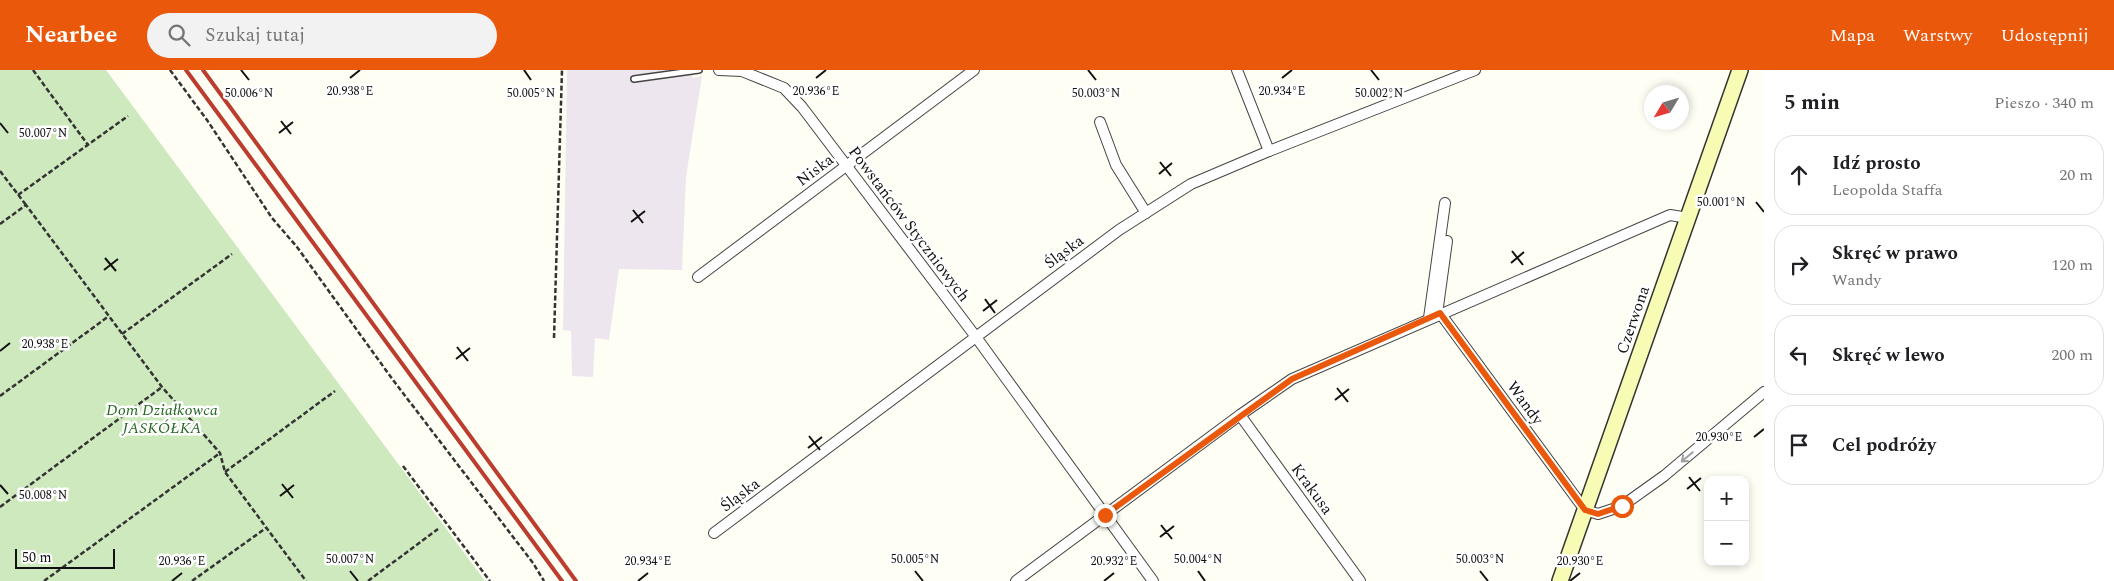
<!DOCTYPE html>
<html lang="pl">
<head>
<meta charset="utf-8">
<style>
  body { margin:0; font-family:Spectral,serif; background:#f2f2f2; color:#202124 }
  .controls { position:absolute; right:15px; bottom:15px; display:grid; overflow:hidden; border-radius:10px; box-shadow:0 2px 8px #0003 }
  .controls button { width:45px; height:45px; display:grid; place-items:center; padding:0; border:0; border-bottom:1px solid #e0e0e0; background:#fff; color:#202124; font:25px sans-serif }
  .compass { position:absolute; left:1644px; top:15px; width:45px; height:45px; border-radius:50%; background:#fff; box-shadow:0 2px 8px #0003; rotate:232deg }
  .scale { position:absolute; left:15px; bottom:12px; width:100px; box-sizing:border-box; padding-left:5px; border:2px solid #111; border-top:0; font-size:14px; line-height:18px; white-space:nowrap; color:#111; -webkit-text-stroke:4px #fff; paint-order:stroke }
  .stop { position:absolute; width:15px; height:15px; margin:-11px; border:4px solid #ea580c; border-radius:50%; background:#fff }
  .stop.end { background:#ea580c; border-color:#fff; box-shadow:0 1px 5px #0008 }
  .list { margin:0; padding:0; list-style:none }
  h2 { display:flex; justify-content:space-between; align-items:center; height:65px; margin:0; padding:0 20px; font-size:21px }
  h2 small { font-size:16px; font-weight:400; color:#757577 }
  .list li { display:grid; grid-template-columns:32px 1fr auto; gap:15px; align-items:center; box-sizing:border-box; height:80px; margin:0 10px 10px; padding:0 10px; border:1px solid #e0e0e0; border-radius:20px }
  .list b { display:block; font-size:19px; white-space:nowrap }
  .list p { margin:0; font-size:16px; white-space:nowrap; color:#757577 }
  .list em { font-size:16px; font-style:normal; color:#757577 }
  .icon { flex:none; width:28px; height:28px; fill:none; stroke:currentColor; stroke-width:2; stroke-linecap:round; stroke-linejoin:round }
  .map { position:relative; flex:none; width:1764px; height:511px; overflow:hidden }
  header { display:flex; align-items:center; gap:30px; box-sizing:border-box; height:70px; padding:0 25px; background:#ea580c; color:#fff }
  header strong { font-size:24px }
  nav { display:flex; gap:28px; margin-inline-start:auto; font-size:18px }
  .search { width:350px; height:45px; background:#f2f2f2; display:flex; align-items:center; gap:12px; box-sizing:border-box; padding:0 18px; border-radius:28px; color:#757577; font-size:19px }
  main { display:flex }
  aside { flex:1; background:#fff }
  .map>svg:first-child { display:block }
  .industrial { fill:#eee6ee }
  .green { fill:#cee9be }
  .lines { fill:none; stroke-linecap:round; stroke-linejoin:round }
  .lane-casing { stroke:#444; stroke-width:8 }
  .street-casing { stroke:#444; stroke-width:12 }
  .secondary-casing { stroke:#333; stroke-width:18 }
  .path { stroke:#333; stroke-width:2.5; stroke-dasharray:5 2.5; stroke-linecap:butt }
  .lane { stroke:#fff; stroke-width:5 }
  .street { stroke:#fff; stroke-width:10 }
  .secondary { stroke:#f8fbb3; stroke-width:15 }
  .rail { stroke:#bc3c2d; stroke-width:4 }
  .oneway { stroke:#a0a0a0 }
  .route { stroke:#ea580c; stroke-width:6 }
  .ticks { fill:none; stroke:#111; stroke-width:2 }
  .labels { text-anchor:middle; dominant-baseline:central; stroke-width:5; stroke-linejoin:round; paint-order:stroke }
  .street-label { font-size:16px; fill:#111; stroke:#fff }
  .park-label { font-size:16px; font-style:italic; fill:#266722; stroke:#fff }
  .ticks-label { font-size:12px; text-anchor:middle; fill:#111; stroke:#fff; stroke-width:5; stroke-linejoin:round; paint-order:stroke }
</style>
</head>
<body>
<header>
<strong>Nearbee</strong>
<div class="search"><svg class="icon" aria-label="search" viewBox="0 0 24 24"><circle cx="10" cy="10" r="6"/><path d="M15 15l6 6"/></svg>Szukaj tutaj</div>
<nav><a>Mapa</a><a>Warstwy</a><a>Udostępnij</a></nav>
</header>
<main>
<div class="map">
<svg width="1764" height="511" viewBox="0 0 1764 511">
  <rect width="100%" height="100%" fill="#fefef5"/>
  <path class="industrial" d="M567 0H692L693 8 702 6 686 107 682 200 619 199 609 270 595 268 593 307 572 306 571 261 563 260Z"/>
  <path class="green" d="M0 0H106L485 511H0Z"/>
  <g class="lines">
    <g class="lane-casing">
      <path id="lane" d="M634 9 699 0"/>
    </g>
    <g class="street-casing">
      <g id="street">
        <path d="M719 0 742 1 784 18 802 37 976 267 1153 511"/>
        <path d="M1237 0 1269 81"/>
        <path d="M1100 52 1116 95 1146 143"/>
        <path d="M698 207 974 0"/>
        <path d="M1440 243 1585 440 1598 444 1622 436 1664 406 1764 322"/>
        <path d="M1437 244 1447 171"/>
        <path d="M1429 248 1445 133"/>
        <path d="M1240 345 1360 511"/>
        <path d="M714 463 1119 160 1191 114 1269 81 1475 0"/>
        <path d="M1016 511 1240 345 1292 309 1670 145 1688 148"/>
      </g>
    </g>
    <g class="secondary-casing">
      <path id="secondary" d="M1560 511 1740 0"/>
    </g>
    <g class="path">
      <path d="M33 0 88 75"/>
      <path d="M170 0 207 50 272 148 297 177 393 310 533 493 544 511"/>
      <path d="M0 101 26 135"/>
      <path d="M18 125 128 46"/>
      <path d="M0 154 26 135 162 317 220 383 225 402 306 511"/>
      <path d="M122 264 232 184"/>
      <path d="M554 268 562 0"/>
      <path d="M0 326 109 246"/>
      <path d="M403 396 490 511"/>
      <path d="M225 402 335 321"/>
      <path d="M0 437 162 317"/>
      <path d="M44 511 220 383"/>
      <path d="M192 511 266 458"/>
      <path d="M368 511 438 459"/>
    </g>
    <use href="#lane" class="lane"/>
    <use href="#street" class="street"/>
    <use href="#secondary" class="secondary"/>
    <g class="rail">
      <path d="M186 0 562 511"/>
      <path d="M203 0 576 511"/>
    </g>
  </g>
  <defs><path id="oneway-shaft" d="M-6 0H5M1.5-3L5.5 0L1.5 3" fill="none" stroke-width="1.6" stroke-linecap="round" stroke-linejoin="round" transform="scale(1.25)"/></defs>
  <use class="oneway" href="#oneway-shaft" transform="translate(1687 387) rotate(140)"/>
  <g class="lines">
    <path class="route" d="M1105 445 1292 309 1440 243 1585 440 1598 444 1622 436"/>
  </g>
  <path class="ticks" d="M241 0 249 10M524 0 531 10M1088 0 1096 10M1371 0 1379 10M350 8 360 0M816 8 826 0M1282 8 1292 0M281 51 291 64M0 53 8 63M279 63 293 52M1160 92 1171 106M1159 104 1172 93M1756 132 1764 142M633 140 643 153M631 152 645 141M1512 181 1523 195M105 188 116 201M1511 193 1524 182M104 200 118 189M985 229 995 243M983 241 997 230M457 277 468 291M0 281 10 273M456 289 470 278M1337 318 1348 332M1335 330 1349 319M809 366 820 380M1754 367 1764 359M808 378 822 367M1689 407 1700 421M282 414 293 428M0 415 8 424M1687 419 1701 408M280 426 294 415M1161 455 1172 469M1160 467 1174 456M350 501 358 511M915 501 923 511M1198 501 1205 511M1480 501 1488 511M172 511 182 503M638 511 648 503M1104 511 1114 503M1570 511 1580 503"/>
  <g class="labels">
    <g class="street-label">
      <text transform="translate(815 100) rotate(-37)">Niska</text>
      <text transform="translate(909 154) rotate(53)">Powstańców Styczniowych</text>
      <text transform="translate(1064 182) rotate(-37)">Śląska</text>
      <text transform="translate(1633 250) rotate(-71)">Czerwona</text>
      <text transform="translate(1525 333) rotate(54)">Wandy</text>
      <text transform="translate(1312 419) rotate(54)">Krakusa</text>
      <text transform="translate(740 425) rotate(-37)">Śląska</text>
    </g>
    <g class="park-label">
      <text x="162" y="340">Dom Działkowca<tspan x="162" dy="18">JASKÓŁKA</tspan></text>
    </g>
  </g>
  <g class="ticks-label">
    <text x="350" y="25">20.938°E</text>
    <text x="816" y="25">20.936°E</text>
    <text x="1282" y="25">20.934°E</text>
    <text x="249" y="27">50.006°N</text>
    <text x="531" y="27">50.005°N</text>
    <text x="1096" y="27">50.003°N</text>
    <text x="1379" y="27">50.002°N</text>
    <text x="43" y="67">50.007°N</text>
    <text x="1721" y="136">50.001°N</text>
    <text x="45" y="278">20.938°E</text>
    <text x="1719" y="371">20.930°E</text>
    <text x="43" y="429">50.008°N</text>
    <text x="350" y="493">50.007°N</text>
    <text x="915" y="493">50.005°N</text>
    <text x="1198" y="493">50.004°N</text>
    <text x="1480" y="493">50.003°N</text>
    <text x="182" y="495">20.936°E</text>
    <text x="648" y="495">20.934°E</text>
    <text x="1114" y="495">20.932°E</text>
    <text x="1580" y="495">20.930°E</text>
  </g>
</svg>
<div class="controls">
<button>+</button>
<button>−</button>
</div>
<svg class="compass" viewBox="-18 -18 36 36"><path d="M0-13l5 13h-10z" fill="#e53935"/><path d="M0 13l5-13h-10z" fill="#757577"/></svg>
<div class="scale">50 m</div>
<div class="stop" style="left:1622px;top:436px"></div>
<div class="stop end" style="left:1105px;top:445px"></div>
</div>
<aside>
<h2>5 min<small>Pieszo · 340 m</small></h2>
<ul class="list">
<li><svg class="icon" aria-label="ahead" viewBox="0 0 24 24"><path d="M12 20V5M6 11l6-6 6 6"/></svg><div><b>Idź prosto</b><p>Leopolda Staffa</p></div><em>20 m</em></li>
<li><svg class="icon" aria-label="right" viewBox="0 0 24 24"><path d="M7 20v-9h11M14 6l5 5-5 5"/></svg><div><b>Skręć w prawo</b><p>Wandy</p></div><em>120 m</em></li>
<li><svg class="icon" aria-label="left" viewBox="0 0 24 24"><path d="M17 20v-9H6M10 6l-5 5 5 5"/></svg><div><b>Skręć w lewo</b></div><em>200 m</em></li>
<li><svg class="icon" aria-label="arrive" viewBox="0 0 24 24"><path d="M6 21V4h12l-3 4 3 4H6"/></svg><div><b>Cel podróży</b></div></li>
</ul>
</aside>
</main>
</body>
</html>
